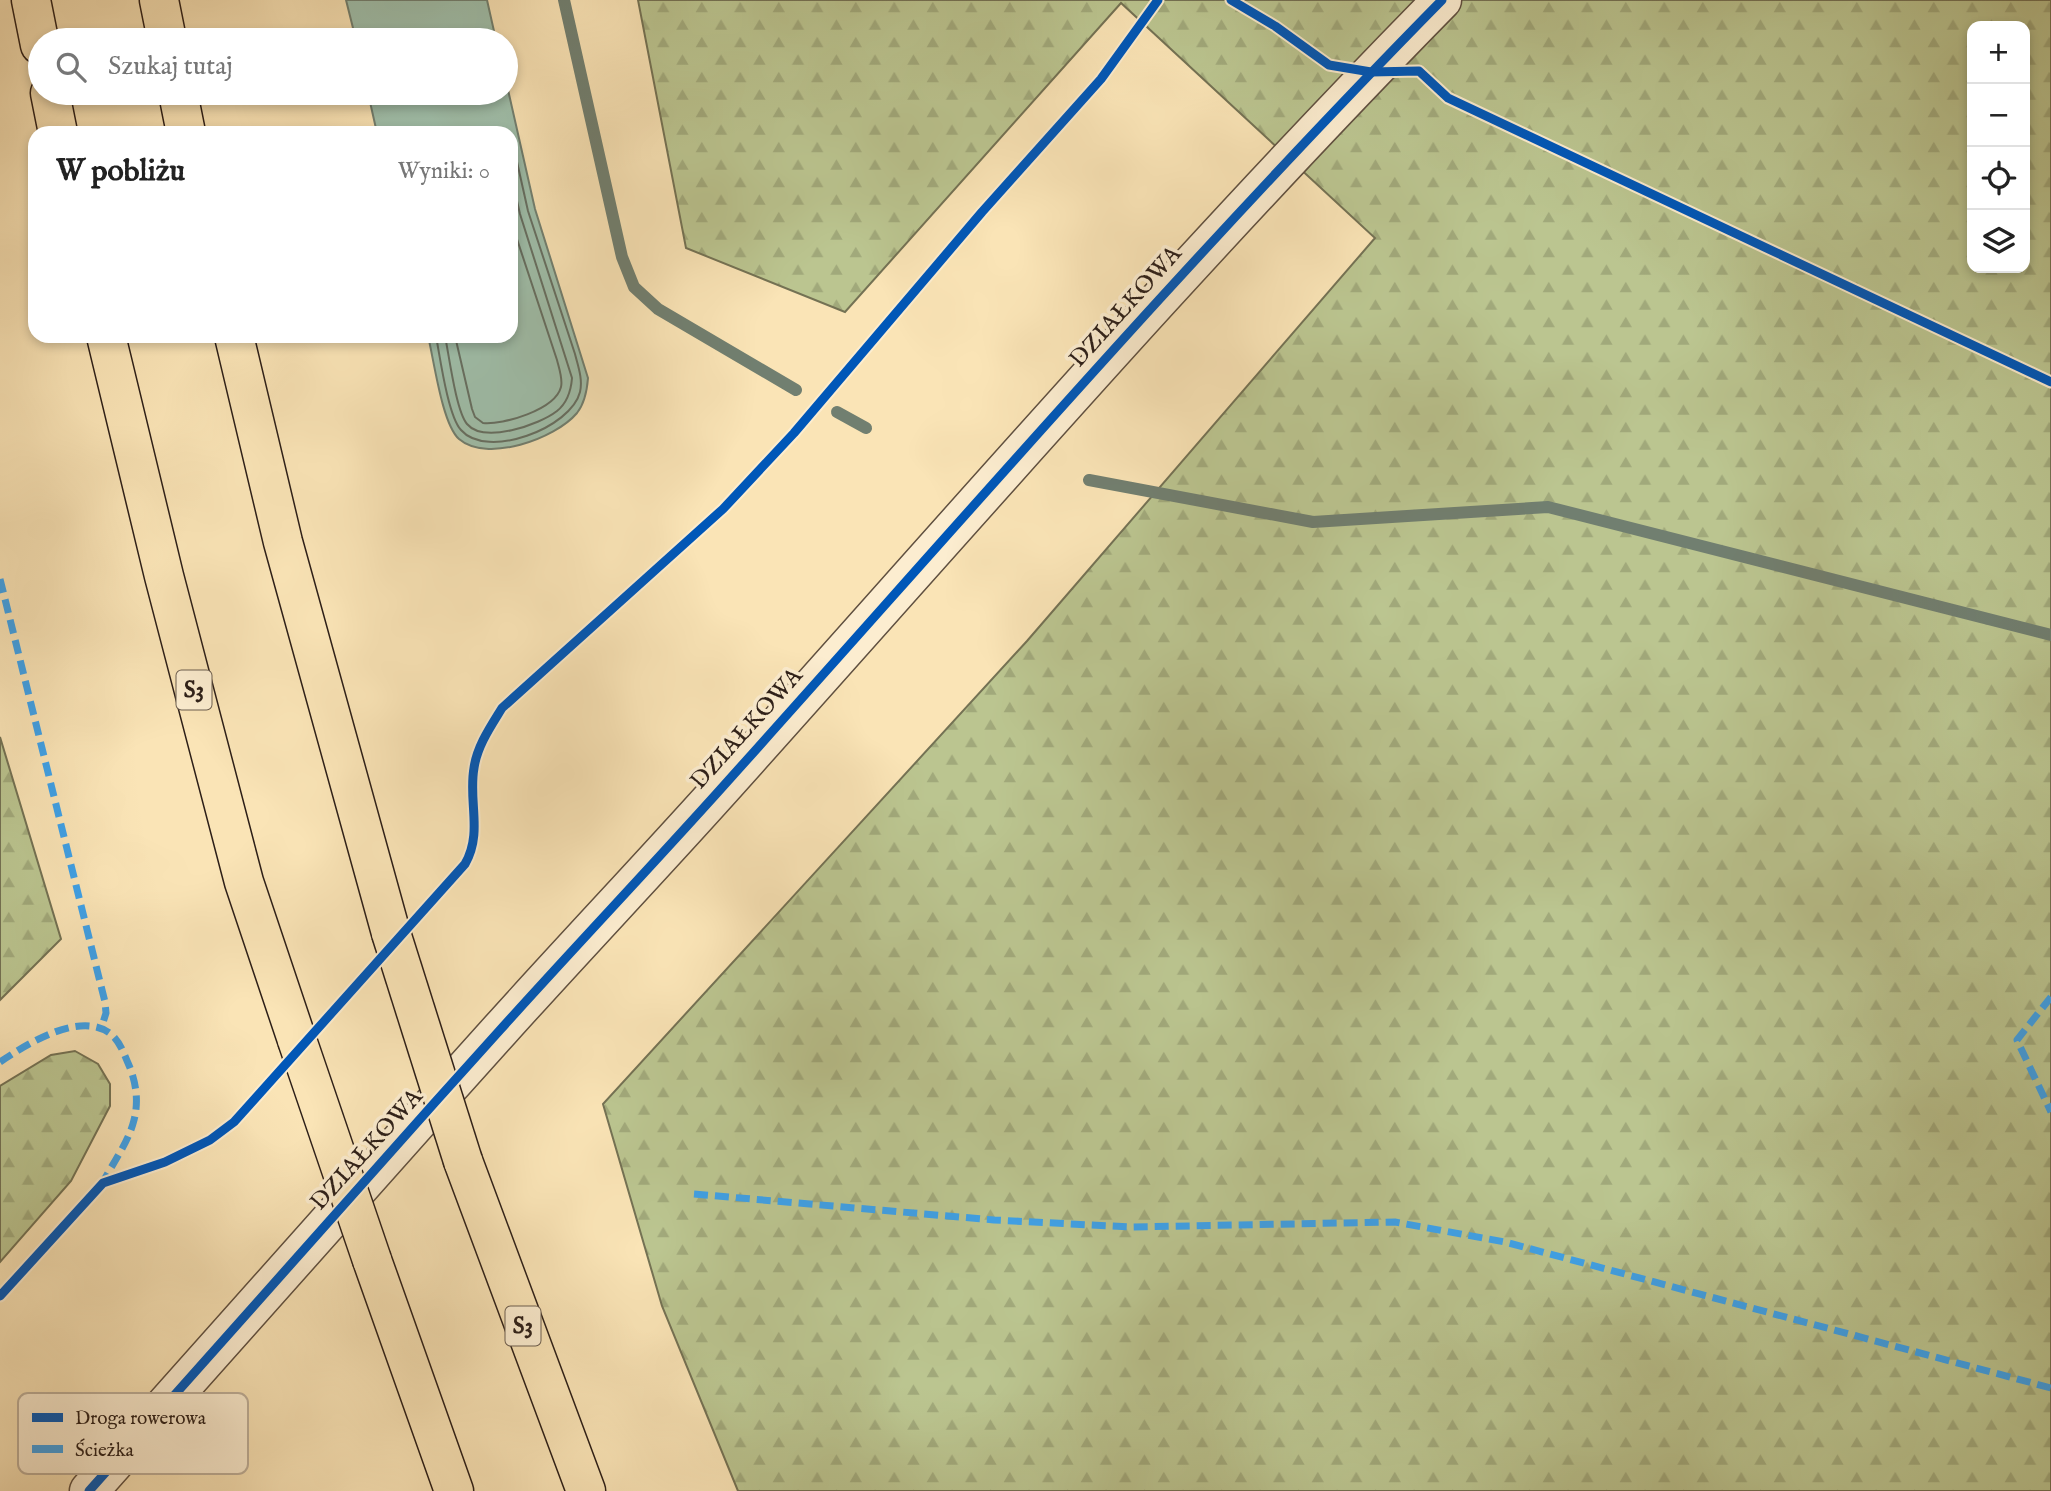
<!DOCTYPE html>
<html lang="pl">
<head>
<meta charset="utf-8">
<style>
  body { margin:0; font-family:"IM FELL English",serif; background:#f2f2f2; color:#222 }
  .controls { position:absolute; right:21px; top:21px; display:grid; overflow:hidden; border-radius:14px; box-shadow:0 4px 10px #0003 }
  .controls button { width:63px; height:63px; display:grid; place-items:center; padding:0; border:0; border-bottom:2px solid #e0e0e0; background:#fff; color:#222; font:35px sans-serif }
  .list { margin:0; padding:0; list-style:none }
  h2 { display:flex; justify-content:space-between; align-items:center; height:91px; margin:0; padding:0 28px; font-size:30px }
  h2 small { font-size:23px; font-weight:400; color:#767676 }
  .icon { flex:none; width:38px; height:38px; fill:none; stroke:currentColor; stroke-width:2; stroke-linecap:round; stroke-linejoin:round }
  .map { position:relative; flex:none; width:2051px; height:1491px; overflow:hidden }
  .search { position:absolute; background:#fff; box-shadow:0 4px 10px #0003; left:28px; top:28px; width:490px; height:77px; display:flex; align-items:center; gap:18px; box-sizing:border-box; padding:0 24px; border-radius:38px; color:#767676; font-size:26px }
  .panel { position:absolute; background:#fff; box-shadow:0 4px 10px #0003; left:28px; top:126px; width:490px; height:217px; border-radius:21px }
  .map>svg:first-child { display:block }
  .forest { fill:url(#forest-firs); stroke:#747254; stroke-width:2; fill-rule:evenodd }
  .water { fill:#9fbfab; stroke:#717f70; stroke-width:2 }
  .lines { fill:none; stroke-linecap:round; stroke-linejoin:round }
  .shore { stroke:#666f62; stroke-width:2 }
  .stream { stroke:#717f70; stroke-width:12 }
  .tertiary-casing { stroke:#605040; stroke-width:41 }
  .motorway-casing { stroke:#2d1f18; stroke-width:41 }
  .tertiary { stroke:#fcedd0; stroke-width:38 }
  .motorway { stroke:#fae4b6; stroke-width:38 }
  .motorway-bridge-casing { stroke:#2d1f18; stroke-width:41; stroke-linecap:butt }
  .motorway-bridge { stroke:#fae4b6; stroke-width:38 }
  .quiet { stroke:#3ea2ea; stroke-width:7; stroke-dasharray:14 7; stroke-linecap:butt }
  .cycleway-casing { stroke:#fcedd0; stroke-width:13 }
  .cycleway { stroke:#0057b8; stroke-width:9 }
  .labels { text-anchor:middle; dominant-baseline:central; stroke-width:7; stroke-linejoin:round; paint-order:stroke }
  .shield { fill:#fcedd0; stroke:#6b5d4f; stroke-width:2 }
  .shield-label { font-size:23px; font-weight:bold; fill:#2d1f18 }
  .street-label { font-size:24px; fill:#2d1f18; stroke:#fcedd0 }
  .key { fill:#fcedd0; stroke:#beaf99; stroke-width:2 }
  .key-label { font-size:19px; fill:#2d1f18 }
</style>
</head>
<body>
<div class="map">
<svg width="2051" height="1491" viewBox="0 0 2051 1491">
  <defs>
    <pattern id="forest-firs" width="22" height="20" patternUnits="userSpaceOnUse" patternTransform="scale(1.75)"><rect width="22" height="20" fill="#bbc590"/><path d="M5 1l3.5 6h-7zM16 11l3.5 6h-7z" fill="#a1a97b"/></pattern>
  </defs>
  <rect width="100%" height="100%" fill="#fae4b6"/>
  <filter id="stains"><feTurbulence type="fractalNoise" baseFrequency=".00286" numOctaves="4"/><feColorMatrix values="0 0 0 0 .2 0 0 0 0 .09 0 0 0 0 .02 0 0 0 .5 -.17"/></filter>
  <radialGradient id="worn" r=".72"><stop offset=".6" stop-color="#630" stop-opacity="0"/><stop offset="1" stop-color="#630" stop-opacity=".3"/></radialGradient>
  <g class="forest">
    <path d="M638 0H2051V1491H738L662 1306 603 1104 1027 641 1375 238 1121 3 845 312 686 248ZM1972 26H2025V268H1972Z"/>
    <path d="M0 737 61 939 0 1000Z"/>
    <path d="M75 1051 98 1064 110 1084V1106L71 1181 0 1262V1086L51 1055Z"/>
  </g>
  <g class="water">
    <path d="M346 0H487L496 40H356Z"/>
    <path d="M506 81 535 209 588 378C587 391 585 403 577 413 555 439 487 463 459 439 442 424 434 360 428 336H511V133H377L368 93H506Z"/>
  </g>
  <g class="lines">
    <g class="shore">
      <path d="M436 336C440 357 448 416 461 430 487 460 571 428 580 392 583 379 578 366 575 354L528 211 511 135"/>
      <path d="M445 336C449 355 456 411 467 424 484 444 539 425 557 411 567 403 571 391 572 378L520 214 511 175"/>
      <path d="M455 336 472 409 475 417 483 423C503 425 555 410 561 387 563 379 559 368 557 360L511 221"/>
    </g>
    <g class="stream">
      <path d="M564 0 622 257 634 287 658 309 796 390"/>
      <path d="M837 412 866 428"/>
      <path d="M1089 480 1313 522 1548 507 2051 635"/>
    </g>
    <g class="tertiary-casing">
      <path id="tertiary" d="M89 1491C226 1338 362 1183 500 1030 572 950 646 872 718 792 957 526 1191 255 1442 0"/>
    </g>
    <g class="motorway-casing">
      <g id="motorway">
        <path d="M31 0 40 45"/>
        <path d="M159 0 167 40"/>
        <path d="M50 93 58 133"/>
        <path d="M178 93 186 133"/>
        <path d="M106 336 164 576 244 882 297 1040"/>
        <path d="M234 336 283 542 391 933"/>
        <path d="M463 1161 586 1491"/>
        <path d="M372 1260 454 1491"/>
      </g>
    </g>
    <use href="#tertiary" class="tertiary"/>
    <use href="#motorway" class="motorway"/>
    <g class="motorway-bridge-casing">
      <g id="motorway-bridge">
        <path d="M391 933 463 1161"/>
        <path d="M297 1040 372 1260"/>
      </g>
    </g>
    <use href="#motorway-bridge" class="motorway-bridge"/>
    <g class="quiet">
      <path d="M0 579 105 1002 106 1013 101 1029"/>
      <path d="M2051 997 2017 1040 2051 1112"/>
      <path d="M0 1062C27 1044 82 1009 112 1035 120 1042 124 1054 128 1063 136 1081 139 1101 134 1120 129 1141 113 1163 103 1182"/>
      <path d="M694 1194 994 1220 1131 1227 1395 1222 1505 1242 2051 1388"/>
    </g>
    <g class="cycleway-casing">
      <g id="cycleway">
        <path d="M1231 0 1275 26 1329 65 1371 72 1419 71 1448 98 2051 382"/>
        <path d="M0 1296 103 1183 165 1162 210 1140 234 1122 465 864C483 833 468 801 474 768 477 746 491 726 502 708L723 509 794 433 982 212 1101 79 1158 0"/>
        <path d="M89 1491C226 1338 362 1183 500 1030 572 950 646 872 718 792 957 526 1191 255 1442 0"/>
      </g>
    </g>
    <use href="#cycleway" class="cycleway"/>
  </g>
  <g class="labels">
    <g class="shield">
      <rect x="176.5" y="670.5" width="35" height="39" rx="5"/>
      <rect x="505.5" y="1306.5" width="35" height="39" rx="5"/>
    </g>
    <g class="shield-label">
      <text x="194" y="690">S3</text>
      <text x="523" y="1326">S3</text>
    </g>
    <g class="street-label">
      <text transform="translate(1126 307) rotate(-48)">DZIAŁKOWA</text>
      <text transform="translate(747 729) rotate(-48)">DZIAŁKOWA</text>
      <text transform="translate(367 1150) rotate(-48)">DZIAŁKOWA</text>
    </g>
  </g>
  <rect x="18" y="1393" width="230" height="81" rx="10" class="key"/>
  <rect x="32" y="1413" width="31" height="9" fill="#0057b8"/>
  <rect x="32" y="1445" width="31" height="8" fill="#3ea2ea"/>
  <g class="key-label">
    <text x="75" y="1424">Droga rowerowa</text>
    <text x="75" y="1456">Ścieżka</text>
  </g>
  <rect width="100%" height="100%" filter="url(#stains)"/>
  <rect width="100%" height="100%" fill="url(#worn)"/>
</svg>
<div class="controls">
<button>+</button>
<button>−</button>
<button><svg class="icon" aria-label="locate" viewBox="0 0 24 24"><circle cx="12" cy="12" r="6"/><path d="M12 2v4M12 18v4M2 12h4M18 12h4"/></svg></button>
<button><svg class="icon" aria-label="layers" viewBox="0 0 24 24"><path d="M12 4l9 5-9 5-9-5zM3 14l9 5 9-5"/></svg></button>
</div>
<div class="search"><svg class="icon" aria-label="search" viewBox="0 0 24 24"><circle cx="10" cy="10" r="6"/><path d="M15 15l6 6"/></svg>Szukaj tutaj</div>
<section class="panel">
<h2>W pobliżu<small>Wyniki: 0</small></h2>
<ul class="list">
</ul>
</section>
</div>
</body>
</html>
